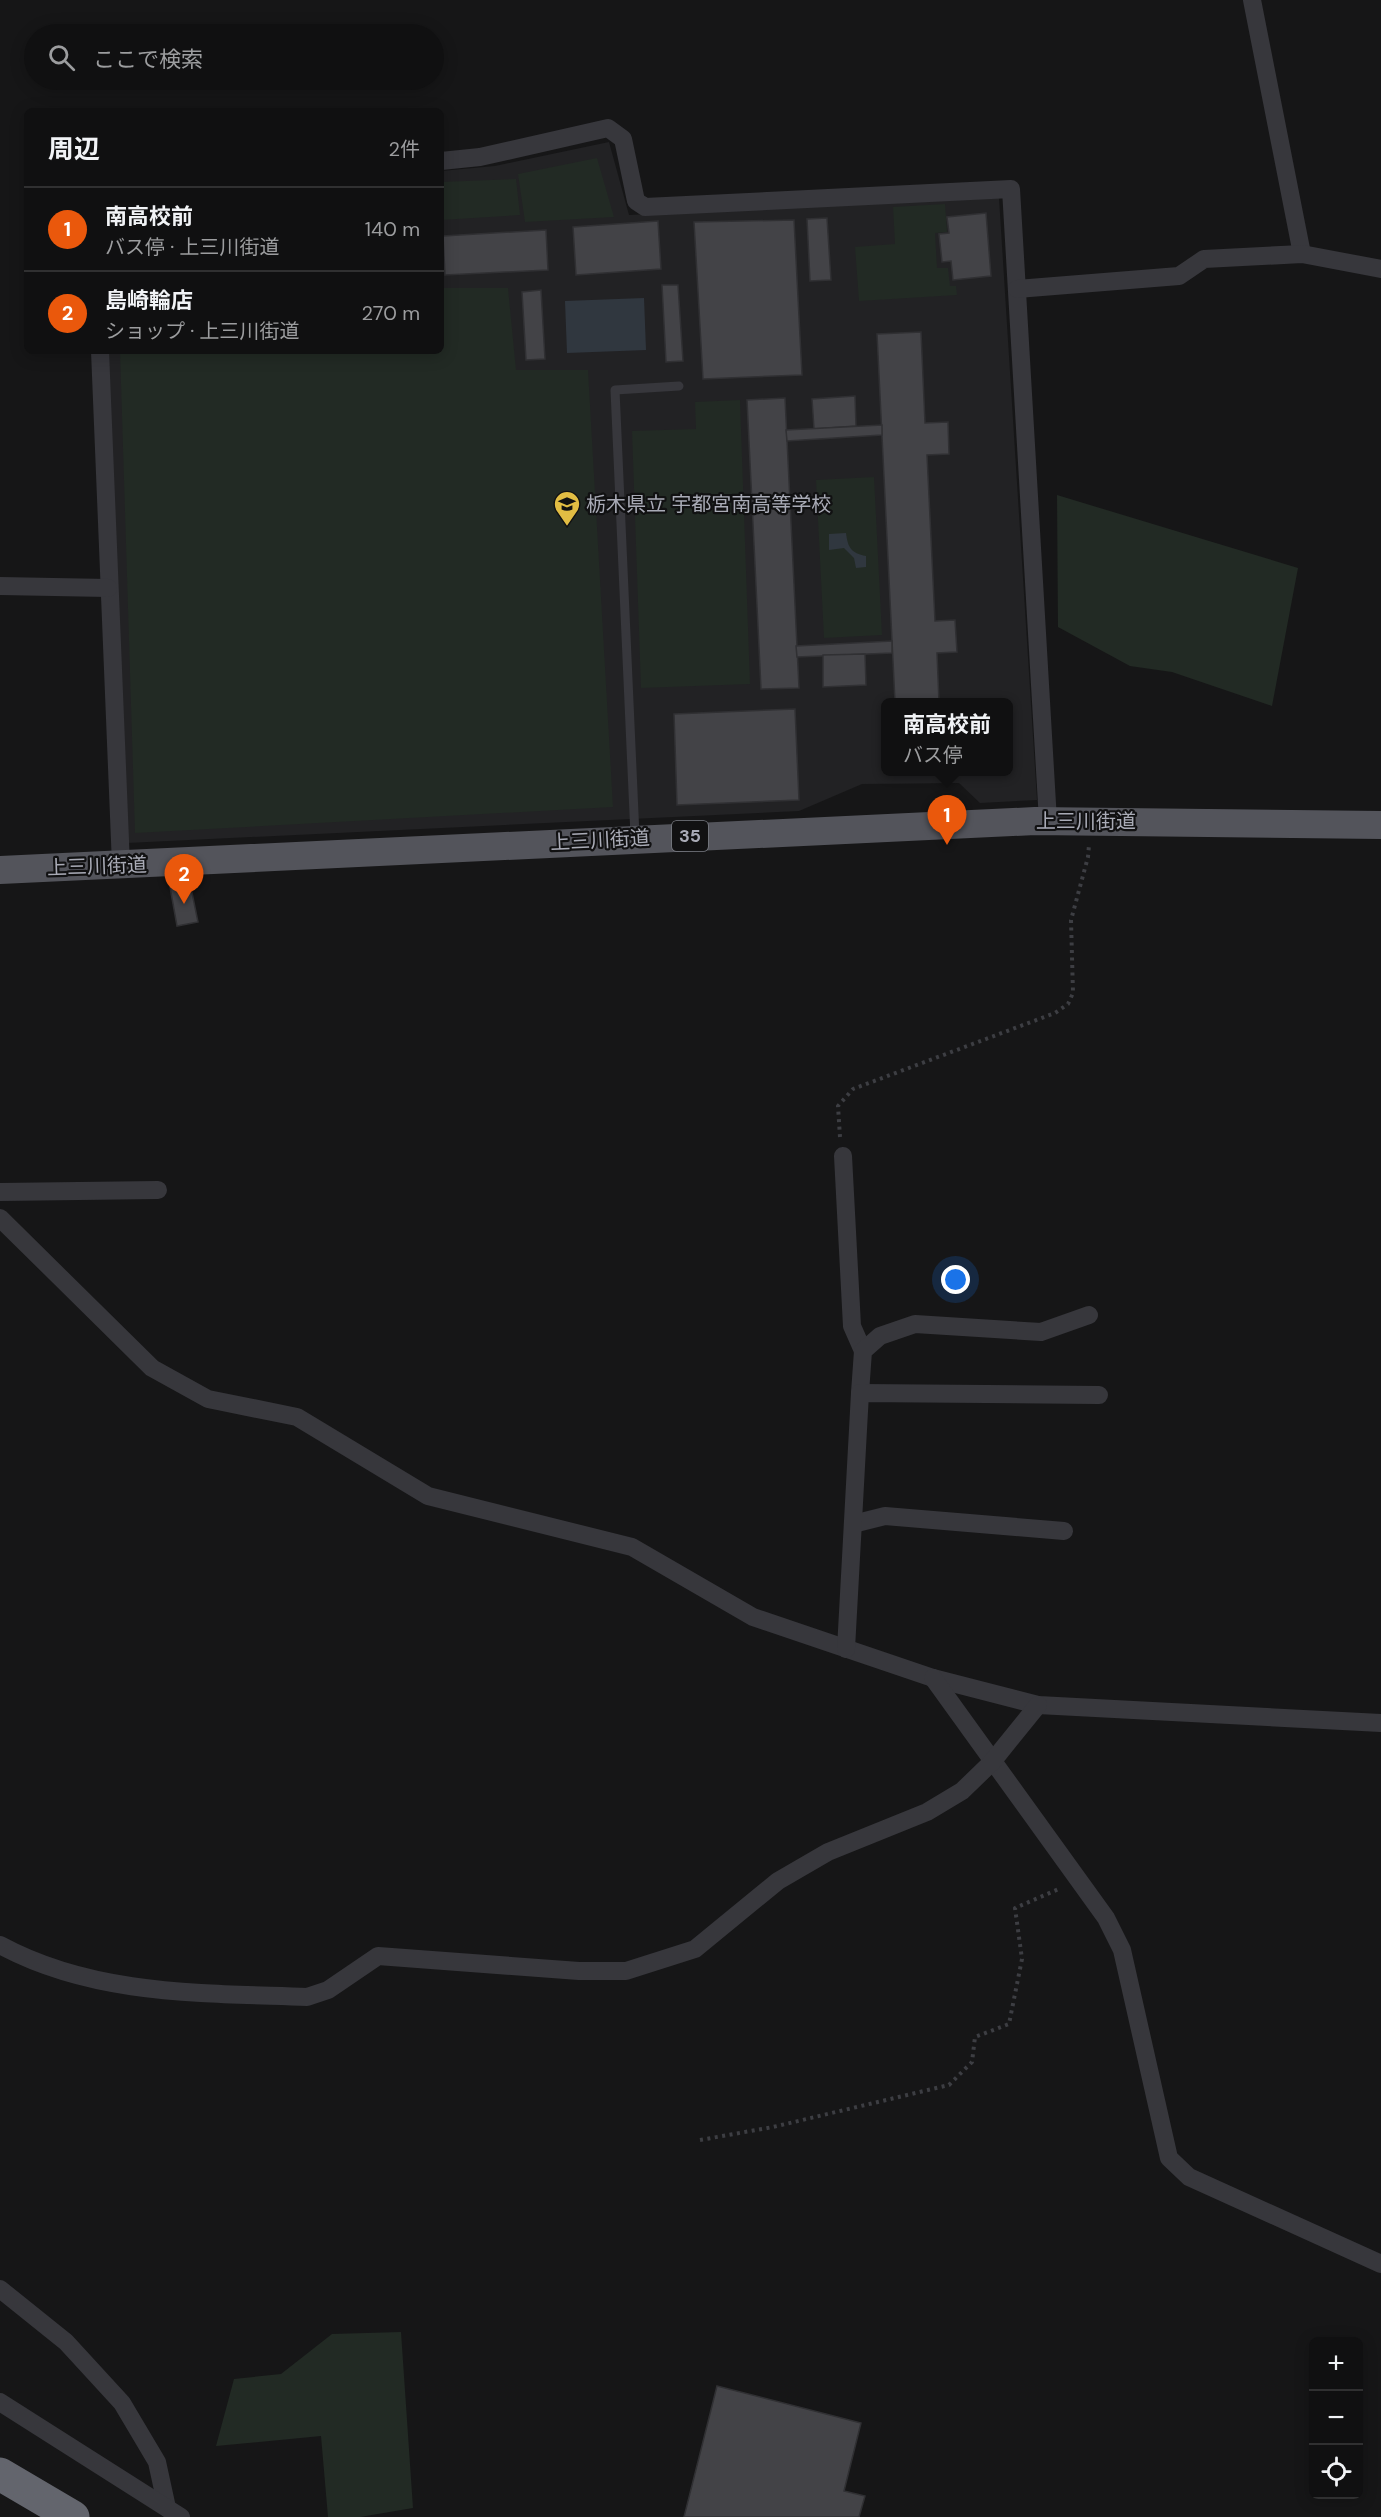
<!DOCTYPE html>
<html lang="ja">
<head>
<meta charset="utf-8">
<style>
  body { margin:0; font-family:"DM Sans","Noto Sans JP",sans-serif; background:#19191a; color:#f1f3f6 }
  .controls { position:absolute; right:18px; bottom:18px; display:grid; overflow:hidden; border-radius:9px; box-shadow:0 3px 15px #0003 }
  .controls button { width:54px; height:54px; display:grid; place-items:center; padding:0; border:0; border-bottom:2px solid #303031; background:#101011; color:#f1f3f6; font:30px sans-serif }
  .you { position:absolute; left:956px; top:1280px; width:21px; height:21px; margin:-15px; border:4px solid #fff; border-radius:50%; background:#1a73e8; box-shadow:0 0 0 9px #1a73e833 }
  .badge { display:grid; place-items:center; width:39px; height:39px; border-radius:50%; background:#ea580c; color:#fff; font-size:20px; font-weight:700 }
  .pin { position:absolute; translate:-50% -50px; filter:drop-shadow(0 2px 3px #0008) }
  .pin::after { content:''; position:absolute; top:32px; width:21px; height:18px; background:inherit; clip-path:polygon(0 0,100% 0,50% 100%) }
  .popup { position:absolute; left:881px; top:698px; width:132px; height:78px; box-sizing:border-box; display:grid; place-content:center; border-radius:9px; background:#101011; filter:drop-shadow(0 2px 4px #0005); font-size:20px; white-space:nowrap; color:#9c9d9f }
  .popup b { font-size:22px; color:#f1f3f6 }
  .popup::after { content:''; position:absolute; left:50%; top:100%; margin-left:-12px; border:12px solid transparent; border-top-color:#101011 }
  .list { margin:0; padding:0; list-style:none }
  h2 { display:flex; justify-content:space-between; align-items:center; height:78px; margin:0; padding:0 24px; font-size:26px }
  h2 small { font-size:20px; font-weight:400; color:#9c9d9f }
  .list li { display:grid; grid-template-columns:39px 1fr auto; gap:18px; align-items:center; box-sizing:border-box; height:84px; padding:0 24px; border-top:2px solid #303031 }
  .list b { display:block; font-size:22px; white-space:nowrap }
  .list p { margin:0; font-size:20px; white-space:nowrap; color:#9c9d9f }
  .list em { font-size:20px; font-style:normal; color:#9c9d9f }
  .icon { flex:none; width:33px; height:33px; fill:none; stroke:currentColor; stroke-width:2; stroke-linecap:round; stroke-linejoin:round }
  .map { position:relative; flex:none; width:1381px; height:2517px; overflow:hidden }
  .search { position:absolute; background:#101011; box-shadow:0 3px 15px #0003; left:24px; top:24px; width:420px; height:66px; display:flex; align-items:center; gap:15px; box-sizing:border-box; padding:0 21px; border-radius:33px; color:#9c9d9f; font-size:22px }
  .panel { position:absolute; background:#101011; box-shadow:0 3px 15px #0003; left:24px; top:108px; width:420px; height:246px; border-radius:9px }
  .map>svg:first-child { display:block }
  .built { fill:#222224; fill-rule:evenodd }
  .green { fill:#222a24 }
  .water { fill:#30373f }
  .building { fill:#434347; stroke:#303033; stroke-width:1.5 }
  .lines { fill:none; stroke-linecap:round; stroke-linejoin:round }
  .path { stroke:#3d3e43; stroke-width:4; stroke-dasharray:3 4.5; stroke-linecap:butt }
  .lane { stroke:#37373c; stroke-width:9 }
  .street { stroke:#37373c; stroke-width:18 }
  .primary { stroke:#53545b; stroke-width:28 }
  .highway { stroke:#63656d; stroke-width:33 }
  .labels { text-anchor:middle; dominant-baseline:central; stroke-width:4.5; stroke-linejoin:round; paint-order:stroke }
  .shield { fill:#111112; stroke:#7b7d85; stroke-width:1.5 }
  .shield-label { font-size:18px; font-weight:bold; fill:#a9abb6 }
  .poi-label { font-size:20px; fill:#a9abb6; stroke:#111112; text-anchor:start }
  .street-label { font-size:20px; fill:#a9abb6; stroke:#111112 }
</style>
</head>
<body>
<div class="map">
<svg width="1381" height="2517" viewBox="0 0 1381 2517">
  <rect width="100%" height="100%" fill="#161617"/>
  <path class="built" d="M609 142 629 215 999 198 1037 800 980 803 959 783 862 784 799 811 127 843 107 351H441V171L495 166ZM886 702H1008V772H886Z"/>
  <g class="green">
    <path d="M597 158 614 217 525 222 518 174Z"/>
    <path d="M516 179 520 215 441 220V182Z"/>
    <path d="M945 204 947 232 935 233 937 268H948L950 286H956L957 295 859 301 855 247 895 244 893 207Z"/>
    <path d="M441 288H508L516 370H588L613 807 135 833 120 351H441Z"/>
    <path d="M740 400 750 684 641 688 632 431 696 429 695 402Z"/>
    <path d="M874 477 882 635 824 638 816 480Z"/>
    <path d="M1057 495 1298 568 1272 706 1172 672 1130 666 1058 627Z"/>
    <path d="M401 2332 413 2508 360 2517H328L321 2436 216 2446 234 2379 281 2374 332 2334Z"/>
  </g>
  <g class="water">
    <path d="M644 298 646 350 567 353 565 301Z"/>
    <path d="M846 533C848 548 851 553 866 556V567L856 568 854 558 844 548 829 550V534Z"/>
  </g>
  <g class="building">
    <path d="M986 213 991 276 953 280 951 261 942 262 939 234 949 233 947 217Z"/>
    <path d="M827 218 831 280 810 281 807 219Z"/>
    <path d="M794 220 802 375 703 379 694 222Z"/>
    <path d="M658 221 661 269 576 275 573 227Z"/>
    <path d="M546 230 548 270 445 275 443 236Z"/>
    <path d="M662 285H678L683 361 666 362Z"/>
    <path d="M541 290 545 359 526 360 522 292Z"/>
    <path d="M921 332 925 423 948 422 949 454 927 455 935 621 955 620 957 652 937 653 939 702H895L877 334Z"/>
    <path d="M855 396 856 426 814 429 812 399Z"/>
    <path d="M785 398 799 688 761 689 747 400Z"/>
    <path d="M882 425V435L787 441 786 430Z"/>
    <path d="M892 641V653L797 657 796 646Z"/>
    <path d="M865 654 866 685 823 687V655Z"/>
    <path d="M795 709 799 800 677 805 674 714Z"/>
    <path d="M190 883 198 922 177 926 170 887Z"/>
    <path d="M717 2386 861 2423 844 2491 865 2496 859 2517H684Z"/>
  </g>
  <g class="lines">
    <g class="path">
      <path d="M840 1137 838 1106 853 1089 1055 1013 1068 1004 1073 993 1071 920 1088 857 1089 845"/>
      <path d="M700 2140 773 2127 949 2085 972 2062 975 2037 1009 2024 1022 1959 1015 1908 1061 1888"/>
    </g>
    <path class="lane" d="M635 836 615 390 679 386"/>
    <g class="street">
      <path d="M1252 0 1302 254"/>
      <path d="M441 161 480 157 608 128 623 139 636 201 645 207 1011 189 1048 821"/>
      <path d="M1017 289 1179 276 1204 259 1302 254 1381 269"/>
      <path d="M100 351 121 865"/>
      <path d="M0 586 108 588"/>
      <path d="M843 1156 852 1326 863 1351"/>
      <path d="M0 1192 158 1190"/>
      <path d="M0 1218 152 1368 208 1399 297 1417 428 1496 632 1547 753 1617 933 1678 1038 1705 1381 1723"/>
      <path d="M860 1393 863 1351 880 1336 915 1324 1041 1332 1089 1315"/>
      <path d="M853 1524 885 1516 1064 1531"/>
      <path d="M846 1649 860 1393 1099 1395"/>
      <path d="M933 1678 1106 1918 1122 1950 1169 2158 1189 2177 1381 2264"/>
      <path d="M0 1945C94 1996 203 1993 307 1997L328 1990 378 1956 579 1971H626L695 1949 778 1881 828 1852 927 1812 962 1791 992 1762 1038 1705"/>
      <path d="M0 2289 66 2342 122 2403 157 2462 167 2508"/>
      <path d="M0 2402 181 2517"/>
    </g>
    <path class="primary" d="M0 870 1035 821 1381 825"/>
    <path class="highway" d="M0 2474 73 2517"/>
  </g>
  <defs>
    <g id="school-pin" transform="scale(1.35)"><path d="M0 17L-7.5 6A9.5 9.5 0 1 1 7.5 6Z" fill="#e2bd43" stroke="#111112"/><path d="M0-5L7-2L0 1L-7-2ZM-4 1L0 2.5L4 1V4Q0 6-4 4Z" fill="#111"/></g>
  </defs>
  <g fill-rule="evenodd">
    <use href="#school-pin" x="567" y="504"/>
  </g>
  <g class="labels">
    <rect class="shield" x="672" y="821" width="36" height="30" rx="4.5"/>
    <g class="shield-label">
      <text x="690" y="836">35</text>
    </g>
    <g class="poi-label">
      <text x="586" y="504">栃木県立 宇都宮南高等学校</text>
    </g>
    <g class="street-label">
      <text x="1086" y="821">上三川街道</text>
      <text transform="translate(600 840) rotate(-3)">上三川街道</text>
      <text transform="translate(97 866) rotate(-2)">上三川街道</text>
    </g>
  </g>
</svg>
<div class="controls">
<button>+</button>
<button>−</button>
<button><svg class="icon" aria-label="locate" viewBox="0 0 24 24"><circle cx="12" cy="12" r="6"/><path d="M12 2v4M12 18v4M2 12h4M18 12h4"/></svg></button>
</div>
<div class="you"></div>
<div class="pin badge" style="left:947px;top:845px">1</div>
<div class="popup"><b>南高校前</b>バス停</div>
<div class="pin badge" style="left:184px;top:904px">2</div>
<div class="search"><svg class="icon" aria-label="search" viewBox="0 0 24 24"><circle cx="10" cy="10" r="6"/><path d="M15 15l6 6"/></svg>ここで検索</div>
<section class="panel">
<h2>周辺<small>2件</small></h2>
<ul class="list">
<li><span class="badge">1</span><div><b>南高校前</b><p>バス停 · 上三川街道</p></div><em>140 m</em></li>
<li><span class="badge">2</span><div><b>島崎輪店</b><p>ショップ · 上三川街道</p></div><em>270 m</em></li>
</ul>
</section>
</div>
</body>
</html>
